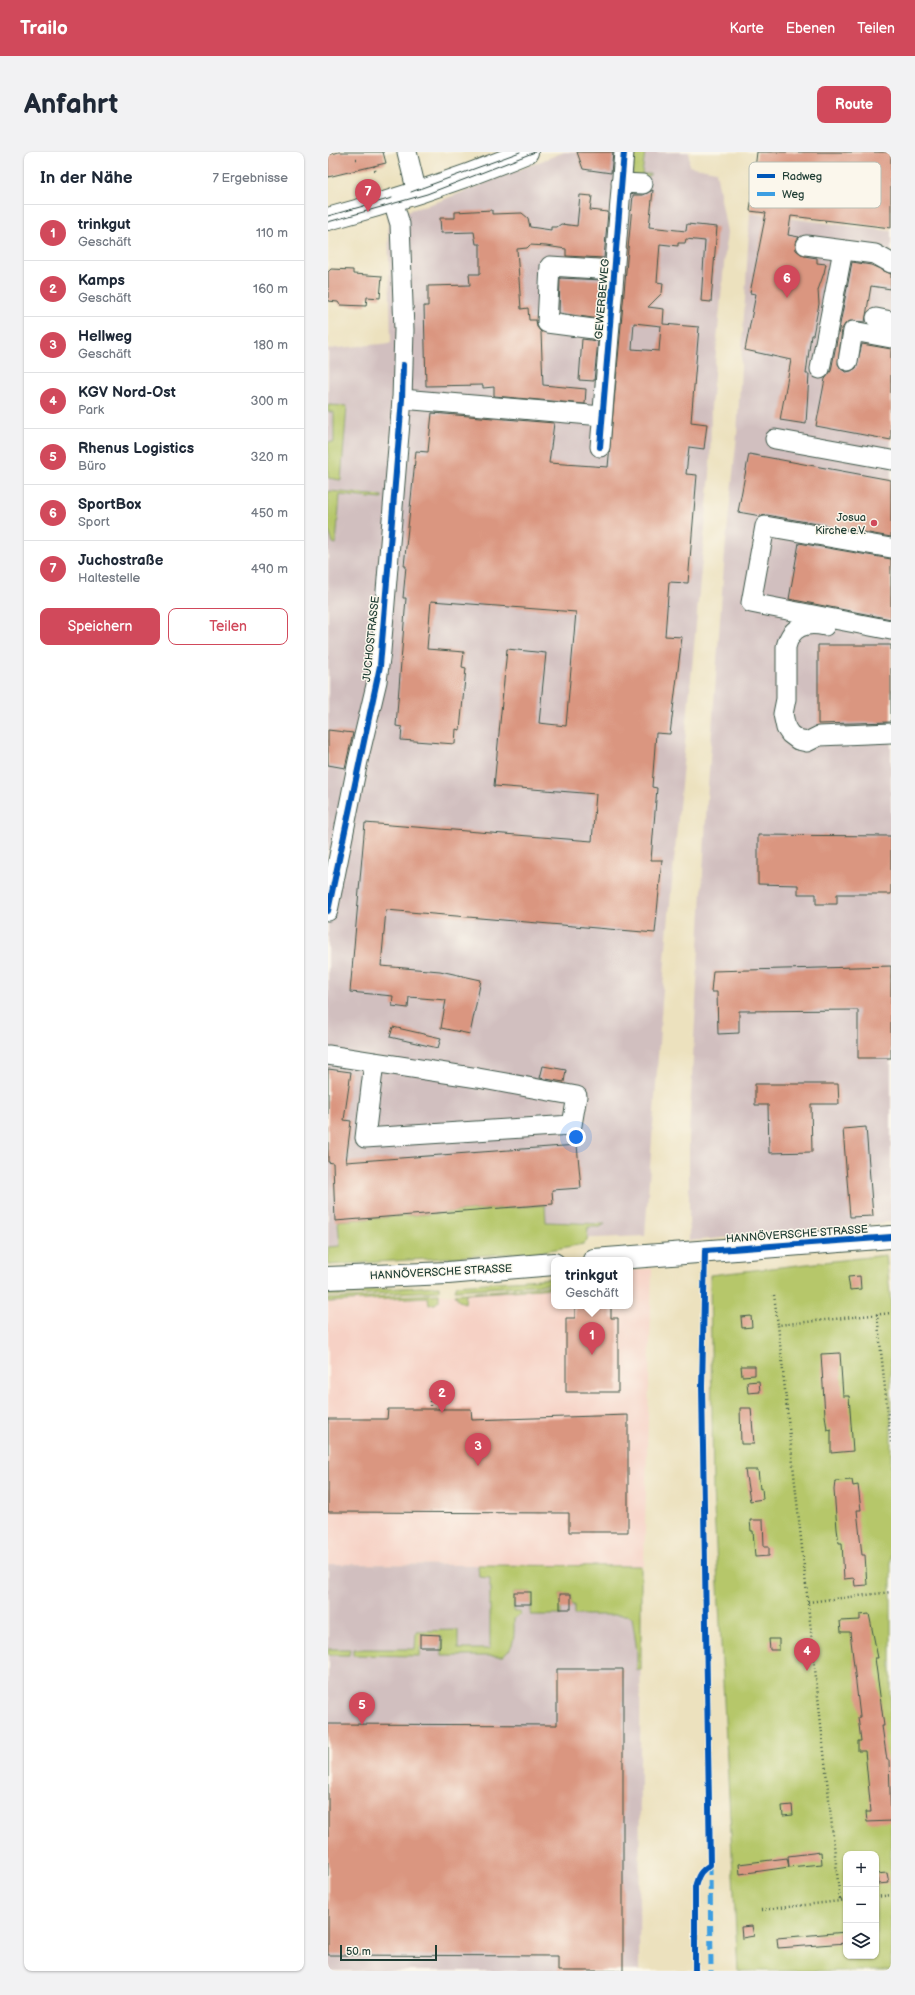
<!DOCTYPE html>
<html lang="de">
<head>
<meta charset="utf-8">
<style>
  body { margin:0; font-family:"Balsamiq Sans",sans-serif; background:#f2f2f3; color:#1f2937 }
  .controls { position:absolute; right:12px; bottom:12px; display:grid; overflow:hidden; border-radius:8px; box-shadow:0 1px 3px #0004 }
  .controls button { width:36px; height:36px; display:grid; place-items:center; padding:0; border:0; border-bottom:1px solid #e0e1e3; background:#fff; color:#1f2937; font:20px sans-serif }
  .scale { position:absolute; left:12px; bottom:10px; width:97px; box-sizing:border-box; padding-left:4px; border:2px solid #1f3d34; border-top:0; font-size:11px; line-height:14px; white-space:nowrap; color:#1f3d34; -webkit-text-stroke:3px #fbf7ec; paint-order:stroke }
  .you { position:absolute; left:248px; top:985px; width:14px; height:14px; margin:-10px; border:3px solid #fff; border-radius:50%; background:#1a73e8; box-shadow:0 0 0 6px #1a73e833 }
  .badge { display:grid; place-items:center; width:26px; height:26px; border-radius:50%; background:#d1495b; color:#fff; font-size:13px; font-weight:700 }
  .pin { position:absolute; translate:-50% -33px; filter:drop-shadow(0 1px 2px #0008) }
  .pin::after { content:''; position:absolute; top:21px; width:14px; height:12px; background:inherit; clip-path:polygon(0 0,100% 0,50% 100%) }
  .popup { position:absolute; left:223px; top:1105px; width:82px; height:52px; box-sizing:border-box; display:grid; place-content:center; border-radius:8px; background:#fff; filter:drop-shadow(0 1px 3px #0005); font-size:13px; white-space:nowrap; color:#747a83 }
  .popup b { font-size:15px; color:#1f2937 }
  .popup::after { content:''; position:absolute; left:50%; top:100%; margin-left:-8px; border:8px solid transparent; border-top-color:#fff }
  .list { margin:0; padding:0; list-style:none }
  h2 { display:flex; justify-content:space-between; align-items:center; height:52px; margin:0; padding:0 16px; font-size:17px }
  h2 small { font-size:13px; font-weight:400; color:#747a83 }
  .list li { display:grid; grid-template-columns:26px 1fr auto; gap:12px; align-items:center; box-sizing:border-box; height:56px; padding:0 16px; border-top:1px solid #e0e1e3 }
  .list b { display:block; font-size:15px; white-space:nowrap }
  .list p { margin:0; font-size:13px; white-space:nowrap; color:#747a83 }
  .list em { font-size:13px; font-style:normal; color:#747a83 }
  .actions { display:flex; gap:8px; padding:12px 16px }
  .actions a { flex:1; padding:9px 0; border:1px solid #d1495b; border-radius:8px; text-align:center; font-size:14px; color:#d1495b }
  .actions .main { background:#d1495b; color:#fff }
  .icon { flex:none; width:22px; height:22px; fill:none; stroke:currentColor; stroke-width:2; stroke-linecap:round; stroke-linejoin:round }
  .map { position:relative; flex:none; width:563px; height:1819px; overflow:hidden; border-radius:8px }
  header { display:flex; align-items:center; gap:24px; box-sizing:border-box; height:56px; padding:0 20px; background:#d1495b; color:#fff }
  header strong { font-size:19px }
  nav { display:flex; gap:22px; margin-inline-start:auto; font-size:14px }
  .intro { display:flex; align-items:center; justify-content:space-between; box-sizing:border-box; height:96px; padding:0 24px }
  h1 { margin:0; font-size:28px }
  .button { padding:10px 18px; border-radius:8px; background:#d1495b; color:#fff; font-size:14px; font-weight:700 }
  main { display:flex; gap:24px; padding:0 24px }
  aside { flex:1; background:#fff; border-radius:8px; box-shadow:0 1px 3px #0004 }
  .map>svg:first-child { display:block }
  .built { fill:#f6d1c5 }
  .industrial { fill:#d1bfbf }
  .green { fill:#b6c76a; stroke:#6a824f; fill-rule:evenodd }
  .building { fill:#da9680; fill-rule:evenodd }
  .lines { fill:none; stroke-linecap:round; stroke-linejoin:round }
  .minor-casing { stroke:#3e5649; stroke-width:21 }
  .major-casing { stroke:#3e5649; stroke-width:24 }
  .path { stroke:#3e5649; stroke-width:2.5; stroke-dasharray:1 3; stroke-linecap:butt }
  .minor { stroke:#fff; stroke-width:19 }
  .major { stroke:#fff; stroke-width:22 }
  .tram { stroke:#1f3d34; stroke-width:1 }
  .quiet { stroke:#3c9ee2; stroke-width:5; stroke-dasharray:10 5; stroke-linecap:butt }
  .cycleway-casing { stroke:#fbf7ec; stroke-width:8 }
  .cycleway { stroke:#0057b8; stroke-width:6 }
  .poi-dot { fill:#d1495b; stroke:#fbf7ec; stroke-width:1.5 }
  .labels { text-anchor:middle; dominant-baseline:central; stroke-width:3; stroke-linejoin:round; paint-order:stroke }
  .street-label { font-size:11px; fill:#1f3d34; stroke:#fbf7ec }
  .poi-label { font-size:11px; fill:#1f3d34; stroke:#fbf7ec; text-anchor:end }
  .key { fill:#fbf7ec; stroke:#b9bfb5; stroke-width:1 }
  .key-label { font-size:11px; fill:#1f3d34 }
</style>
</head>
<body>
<header>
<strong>Trailo</strong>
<nav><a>Karte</a><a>Ebenen</a><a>Teilen</a></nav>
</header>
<div class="intro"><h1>Anfahrt</h1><a class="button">Route</a></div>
<main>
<aside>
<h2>In der Nähe<small>7 Ergebnisse</small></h2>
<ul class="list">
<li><span class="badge">1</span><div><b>trinkgut</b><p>Geschäft</p></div><em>110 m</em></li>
<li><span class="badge">2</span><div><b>Kamps</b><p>Geschäft</p></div><em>160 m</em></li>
<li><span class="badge">3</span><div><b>Hellweg</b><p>Geschäft</p></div><em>180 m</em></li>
<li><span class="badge">4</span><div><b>KGV Nord-Ost</b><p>Park</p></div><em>300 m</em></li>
<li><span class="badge">5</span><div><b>Rhenus Logistics</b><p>Büro</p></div><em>320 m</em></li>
<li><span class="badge">6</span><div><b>SportBox</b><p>Sport</p></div><em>450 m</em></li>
<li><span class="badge">7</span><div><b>Juchostraße</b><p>Haltestelle</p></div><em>490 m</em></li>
</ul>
<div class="actions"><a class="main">Speichern</a><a>Teilen</a></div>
</aside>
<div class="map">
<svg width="563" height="1819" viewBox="0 0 563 1819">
  <rect width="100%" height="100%" fill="#fbf7ec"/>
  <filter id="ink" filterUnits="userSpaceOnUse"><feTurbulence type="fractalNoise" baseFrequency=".025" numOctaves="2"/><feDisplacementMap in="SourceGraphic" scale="8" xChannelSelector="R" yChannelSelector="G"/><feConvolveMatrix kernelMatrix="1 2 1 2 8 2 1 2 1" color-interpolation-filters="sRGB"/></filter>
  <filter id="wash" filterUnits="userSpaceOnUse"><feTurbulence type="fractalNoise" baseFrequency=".012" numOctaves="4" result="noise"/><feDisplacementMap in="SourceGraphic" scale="16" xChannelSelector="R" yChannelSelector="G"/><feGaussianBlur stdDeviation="0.9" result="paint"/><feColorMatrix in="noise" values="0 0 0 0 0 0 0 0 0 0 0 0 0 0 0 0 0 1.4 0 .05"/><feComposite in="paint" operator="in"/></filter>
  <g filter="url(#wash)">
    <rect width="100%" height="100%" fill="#ece1be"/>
    <path class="built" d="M324 1116 316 1414 0 1412V1147L127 1142 221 1134 226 1132V1154H302V1119Z"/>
    <g class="industrial">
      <path d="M236 0H361V14L388 19 399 80 383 255 382 322 338 795 317 1084 0 1097V197L63 191 60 65 112 49Z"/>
      <path d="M422 61 563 79V1070L361 1089V979L379 647 397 399 409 283Z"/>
      <path d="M0 1412 313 1414 311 1819H0Z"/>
    </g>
    <g class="green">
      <path d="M306 0H317L314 22H323L319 25 304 26Z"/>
      <path d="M0 253 19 254 13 328 0 326V290H6V260H0Z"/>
      <path d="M2 339 54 344V347L12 343 8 392 5 391 0 377V340Z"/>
      <path d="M217 1053 218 1070 277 1072 272 1075H260L259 1089 255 1092 211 1100 0 1113V1095L12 1094 10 1069Z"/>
      <path d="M558 1103 563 1152V1819H410L385 1337 382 1123ZM518 1702H548V1804H518Z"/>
      <path d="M226 1126V1128L220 1132 127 1138 129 1133Z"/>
      <path d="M226 1132V1136L138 1142 137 1151 131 1149 127 1142 221 1134Z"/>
      <path d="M111 1134V1139L0 1144V1140Z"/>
      <path d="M111 1142V1149L107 1152 101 1153 100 1145 0 1150V1147Z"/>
      <path d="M150 1413 313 1414V1518H309V1499L304 1465 300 1463H246V1453H243V1442H232L233 1463H203V1440H186V1460H192V1462L186 1467C186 1481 188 1495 175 1504H114V1484L93 1482 92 1504 25 1503V1497H87L88 1479 130 1478V1497H162V1426L151 1425Z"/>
      <path d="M0 1497H22L21 1503H0Z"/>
    </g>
    <g id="blocks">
      <g class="building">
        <path d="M11 0H55L58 11 0 25V3Z"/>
        <path d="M249 0H285L283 21 255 17Z"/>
        <path d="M429 0H563V76L463 64 460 83 471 85 467 91 468 98 476 104 489 106V111L498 112 496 121 490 138 491 152 485 183H483L478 222H481L478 272 452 268 463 208 417 198 428 142 422 141 438 61 422 59Z"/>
        <path d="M325 38 321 75 358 79 359 72 389 75 383 150 373 149 377 89 358 87 357 91H350V94L332 92 329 130 335 131 334 141 320 155 336 157 335 172 371 175 363 270 379 272 376 297 361 295 358 322 369 323 360 431 341 430 337 484 354 485 342 582 328 581 324 635 329 636 323 708H334L327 781 58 758 53 814 112 819 153 828 142 882 113 876 118 848 81 845 80 856 64 854 65 844 22 840 37 671 264 689 268 642 166 634 179 497 218 501 211 571 238 574 248 460 103 449 99 497 136 500 134 515 138 516 132 578 128 577 127 592 73 588 74 575 68 574 78 446H75L78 414H76L88 299 100 300 104 261 226 271 221 311 280 315 305 43H315ZM306 171 333 174 331 199 304 197Z"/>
        <path d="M252 43 264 44 262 58 280 60 276 106 238 104V97L218 94 202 93 199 96 189 97 193 157 200 156 201 168H208L209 175 213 180 215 233 258 237 257 252 166 244V235L155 236V233L98 234 96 154H100V134L142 133 141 122H152V92H148L146 80 113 81 112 66H127V60L164 58V62L194 61 200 66 202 75 223 78V75H229L233 72 249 74Z"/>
        <path d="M524 110 543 113 563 122V137L543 134 537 170 522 169 517 172 514 177 510 212 513 217 518 220 523 219 528 216 534 192 563 197V288L488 274 497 227 503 219Z"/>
        <path d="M3 117 25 118V122L54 124 52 146 39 145 38 154 12 153 10 150 0 149V120Z"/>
        <path d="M232 126 275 128 271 167 231 161Z"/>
        <path d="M254 187 270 189 266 229 251 228Z"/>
        <path d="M421 302 563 328V385L439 363 433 364 410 360Z"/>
        <path d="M471 391 563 407V467L461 447Z"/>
        <path d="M490 493H563V570L490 572Z"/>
        <path d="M0 578 25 581 17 616 0 613Z"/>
        <path d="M430 683 563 684V742H509V752H488V742H470V733L430 732Z"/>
        <path d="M563 814V906H530V858L411 859V881L390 882 389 840H383L385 819Z"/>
        <path d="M65 875 113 886 110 896 62 885Z"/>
        <path d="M215 914 238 918 236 930 212 926Z"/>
        <path d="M0 917 23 920 16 968 23 969 18 1010 249 993 253 1036 224 1038 225 1052 7 1069 5 1011 0 1010Z"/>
        <path d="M427 932H510L511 952H483L484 1000 441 1001 440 953H427Z"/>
        <path d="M538 975 545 1064 522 1065 515 977Z"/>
        <path d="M532 1124 533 1137 522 1138 520 1125Z"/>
        <path d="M247 1154H283V1166H290V1240H238V1166H247Z"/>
        <path d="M423 1164 424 1175 414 1176 413 1165Z"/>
        <path d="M512 1201 515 1244H521L525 1299 503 1301V1277L499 1278 497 1263 493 1202Z"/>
        <path d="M413 1214H427V1223L414 1224Z"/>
        <path d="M431 1229 432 1240 420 1241 419 1230Z"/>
        <path d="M412 1256H423L426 1292H413Z"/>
        <path d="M60 1257H143L144 1268 300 1263V1380H241V1361L0 1360V1267H59Z"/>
        <path d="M417 1318H430L432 1337 434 1336 435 1347 422 1349Z"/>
        <path d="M524 1328 525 1334 530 1333 533 1358H529L534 1403H537L539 1433 527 1434 526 1426 516 1427 514 1391H511L509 1377 506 1338 507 1329Z"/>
        <path d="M422 1368H435L436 1394H441V1404L427 1405 425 1379H423Z"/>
        <rect x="186" y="1440" width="17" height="12"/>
        <rect x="232" y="1442" width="11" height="15"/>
        <path d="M541 1462 550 1506H547L556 1574H554L559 1608H561L563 1669 539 1670 538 1660H543L537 1599H530V1589H533L530 1565H532L522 1480H513L512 1469 532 1468V1463Z"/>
        <path d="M92 1482 112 1483V1495H92Z"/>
        <path d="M441 1487H451V1498H442Z"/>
        <path d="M229 1517H295V1819H230V1804L0 1803V1572L229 1573Z"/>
        <path d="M464 1653 465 1663 455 1664 454 1654Z"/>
        <path d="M493 1700 494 1712 461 1715 460 1704Z"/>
        <path d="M459 1706 461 1715 412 1722 411 1712Z"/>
        <path d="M559 1721 561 1731 550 1732 548 1722Z"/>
        <path d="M424 1774 426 1784 414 1786 413 1775Z"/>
        <path d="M518 1780V1791L450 1796 449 1786Z"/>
      </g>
    </g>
  </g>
  <g filter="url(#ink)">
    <use href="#blocks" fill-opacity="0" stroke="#3e5649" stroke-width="1"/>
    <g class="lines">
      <g class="minor-casing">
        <g id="minor">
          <path d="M79 0 89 41"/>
          <path d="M293 31 315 32"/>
          <path d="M478 93 547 102 563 111"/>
          <path d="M548 166 563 169"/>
          <path d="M281 179 219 171 222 114 286 118"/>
          <path d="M520 209 525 179 563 186"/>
          <path d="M492 217 515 98"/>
          <path d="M74 247 274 264"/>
          <path d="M447 287 563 308"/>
          <path d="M272 295 296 0"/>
          <path d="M563 396 437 374 423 451 563 478"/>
          <path d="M497 474C478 470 463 474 458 495V547L455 562 458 576 462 582 470 588 479 590 491 584 563 581"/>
          <path d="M0 759 30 609 49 529 53 499 74 247 76 178 72 72 65 49"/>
          <path d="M0 903 150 926 249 944 244 973 37 986 46 910"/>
        </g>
      </g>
      <g class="major-casing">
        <g id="major">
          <path d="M0 67C68 49 134 27 199 0"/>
          <path d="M266 1108 563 1085"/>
          <path d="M0 1126 120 1121 226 1112"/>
        </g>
      </g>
      <g class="path">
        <path d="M28 7H31"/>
        <path d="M46 14 48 21"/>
        <path d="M495 68V70H501"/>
        <path d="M446 1143 450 1173"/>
        <path d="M549 1162 563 1292"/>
        <path d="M102 1237V1257"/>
        <path d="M480 1450 563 1440"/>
        <path d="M548 1745 563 1743"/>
        <path d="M518 1748 512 1749 450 1173 563 1161"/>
        <path d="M433 1758 512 1749"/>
      </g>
      <use href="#minor" class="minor"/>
      <use href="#major" class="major"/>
      <g class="tram">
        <path d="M83 40 192 0"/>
        <path d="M0 64 64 46"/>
        <path d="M0 70 99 42 207 0"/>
      </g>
      <path class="quiet" d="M382 1713 383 1819"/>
      <g class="cycleway-casing">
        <g id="cycleway">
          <path d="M272 295 296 0"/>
          <path d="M0 759 52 514 74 247 75 213"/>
          <path d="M367 1819V1735C370 1724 372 1719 382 1713L374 1235 377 1099 563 1085"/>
        </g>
      </g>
      <use href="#cycleway" class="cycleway"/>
    </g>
  </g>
  <circle class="poi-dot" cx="546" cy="371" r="4"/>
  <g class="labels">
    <g class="street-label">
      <text transform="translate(274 147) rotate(-85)">GEWERBEWEG</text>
      <text transform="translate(43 487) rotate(-84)">JUCHOSTRASSE</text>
      <text transform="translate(469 1082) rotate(-4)">HANNÖVERSCHE STRASSE</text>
      <text transform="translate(113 1120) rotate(-3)">HANNÖVERSCHE STRASSE</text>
    </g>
    <g class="poi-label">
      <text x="538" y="365">Josua<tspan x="538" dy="13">Kirche e.V.</tspan></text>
    </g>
  </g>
  <rect x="421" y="10" width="132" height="46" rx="6" class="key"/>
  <rect x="429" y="22" width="18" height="4" fill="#0057b8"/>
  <rect x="429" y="40" width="18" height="4" fill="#3c9ee2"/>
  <g class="key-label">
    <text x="454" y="28">Radweg</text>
    <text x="454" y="46">Weg</text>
  </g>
</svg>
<div class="controls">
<button>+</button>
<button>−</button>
<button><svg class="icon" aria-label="layers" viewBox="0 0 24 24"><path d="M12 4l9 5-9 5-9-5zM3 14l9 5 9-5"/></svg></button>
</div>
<div class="scale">50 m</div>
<div class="you"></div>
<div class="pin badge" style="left:264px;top:1203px">1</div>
<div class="popup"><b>trinkgut</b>Geschäft</div>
<div class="pin badge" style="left:114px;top:1261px">2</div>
<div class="pin badge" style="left:150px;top:1314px">3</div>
<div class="pin badge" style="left:479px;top:1519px">4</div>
<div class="pin badge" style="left:34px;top:1573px">5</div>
<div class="pin badge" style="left:459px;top:146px">6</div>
<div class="pin badge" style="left:40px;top:60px">7</div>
</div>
</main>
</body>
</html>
